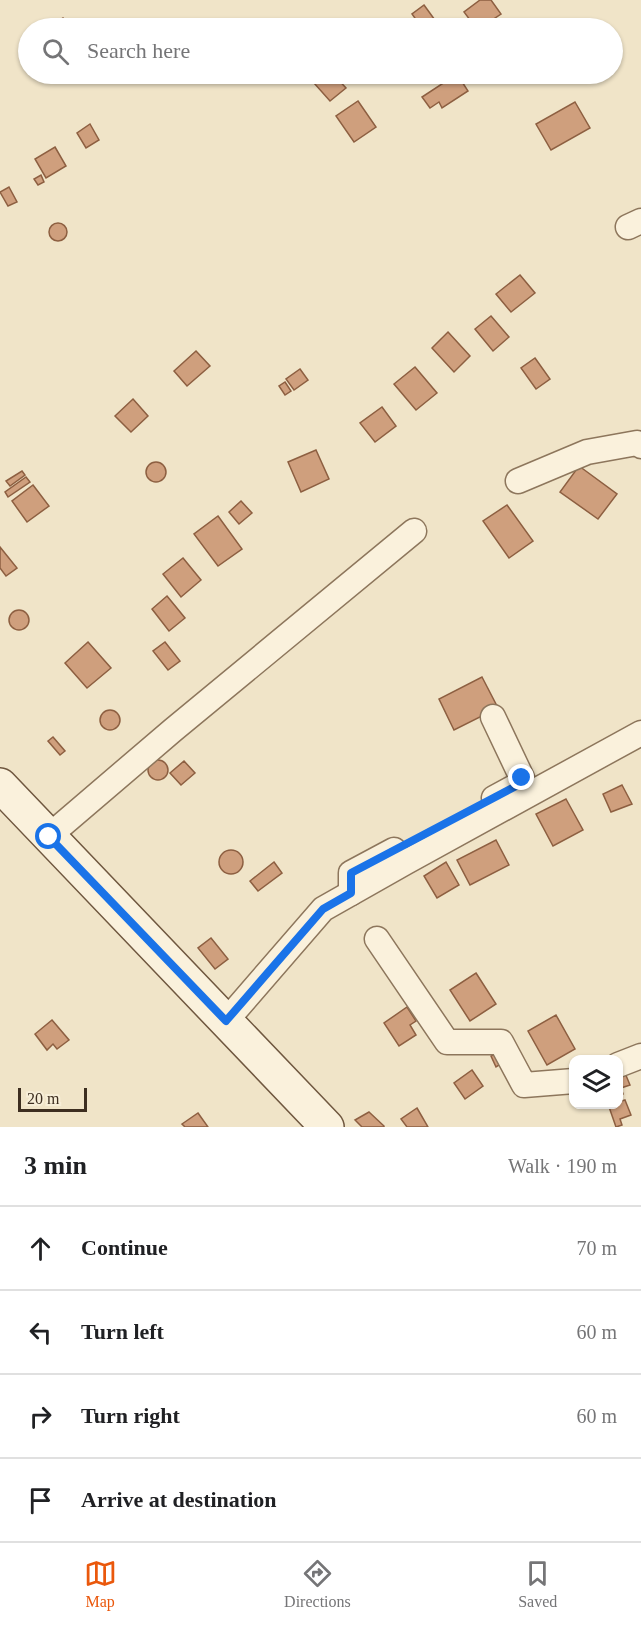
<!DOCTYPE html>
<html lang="en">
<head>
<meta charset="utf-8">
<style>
  body { margin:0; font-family:Georgia,serif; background:#f6f6f6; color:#202124 }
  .controls { position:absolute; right:18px; bottom:18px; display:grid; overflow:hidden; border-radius:12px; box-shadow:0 2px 4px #0004 }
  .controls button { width:54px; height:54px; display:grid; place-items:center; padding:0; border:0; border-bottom:2px solid #e0e0e0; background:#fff; color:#202124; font:30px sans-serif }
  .scale { position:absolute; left:18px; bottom:15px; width:69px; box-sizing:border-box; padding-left:6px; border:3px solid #3d2e20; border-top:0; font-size:16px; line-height:21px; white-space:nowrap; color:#3d2e20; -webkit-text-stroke:4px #f7eed8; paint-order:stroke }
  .stop { position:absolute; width:18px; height:18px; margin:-14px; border:4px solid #1a73e8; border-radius:50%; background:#fff }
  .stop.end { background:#1a73e8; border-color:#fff; box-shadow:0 2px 6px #0008 }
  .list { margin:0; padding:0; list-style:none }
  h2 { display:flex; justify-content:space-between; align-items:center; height:78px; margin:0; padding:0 24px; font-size:26px }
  h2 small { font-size:20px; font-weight:400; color:#757577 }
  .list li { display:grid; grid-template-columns:39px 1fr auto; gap:18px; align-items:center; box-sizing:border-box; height:84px; padding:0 24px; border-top:2px solid #e0e0e0 }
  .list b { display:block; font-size:22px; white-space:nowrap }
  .list em { font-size:20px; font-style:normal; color:#757577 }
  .icon { flex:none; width:33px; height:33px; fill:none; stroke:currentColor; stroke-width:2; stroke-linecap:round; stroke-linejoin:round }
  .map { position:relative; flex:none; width:641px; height:1127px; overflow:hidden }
  .search { position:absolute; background:#fff; box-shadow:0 2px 4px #0004; left:18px; right:18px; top:18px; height:66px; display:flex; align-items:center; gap:15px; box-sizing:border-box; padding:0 21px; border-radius:33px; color:#757577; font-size:22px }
  .sheet { height:414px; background:#fff }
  nav { display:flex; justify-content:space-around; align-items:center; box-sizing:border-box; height:84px; border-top:2px solid #e0e0e0; background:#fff; font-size:16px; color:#757577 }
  nav a { display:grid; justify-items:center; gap:3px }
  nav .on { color:#ea580c }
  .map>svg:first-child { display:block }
  .building { fill:#cf9f7d; stroke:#8d5f41; stroke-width:1.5 }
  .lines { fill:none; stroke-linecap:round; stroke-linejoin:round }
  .street-casing { stroke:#8d765c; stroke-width:27 }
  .secondary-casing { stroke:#6f573f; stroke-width:36 }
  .street { stroke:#faf1dc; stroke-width:24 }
  .secondary { stroke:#faf1dc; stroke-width:33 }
  .route { stroke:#1a73e8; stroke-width:8 }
</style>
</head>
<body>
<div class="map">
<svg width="641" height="1127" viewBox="0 0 641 1127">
  <rect width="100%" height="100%" fill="#f0e4c8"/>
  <g class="building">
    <path d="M480 0H491L501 14 480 28H476L464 12Z"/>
    <path d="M424 5 440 27 438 28H422L412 14Z"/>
    <path d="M63 18 70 28H46Z"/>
    <path d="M457 19 464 28H443Z"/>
    <path d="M494 21 497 26 494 28H489L487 26Z"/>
    <path d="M306 74H333L346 88 330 101Z"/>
    <path d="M457 74 468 91 442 108 439 102 430 108 422 97Z"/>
    <path d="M358 101 376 127 354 142 336 116Z"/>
    <path d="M575 102 590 128 551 150 536 124Z"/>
    <path d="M90 124 99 140 86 148 77 133Z"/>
    <path d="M55 147 66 166 46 178 35 159Z"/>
    <path d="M41 175 44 182 38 185 34 179Z"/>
    <path d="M9 187 17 202 8 206 0 192Z"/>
    <circle cx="58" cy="232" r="9"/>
    <path d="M520 275 535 293 511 312 496 294Z"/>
    <path d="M491 316 509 337 493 351 475 329Z"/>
    <path d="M448 332 470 356 454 372 432 348Z"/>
    <path d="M196 351 210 366 187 386 174 371Z"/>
    <path d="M535 358 550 379 536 389 521 368Z"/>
    <path d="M415 367 437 393 416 410 394 384Z"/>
    <path d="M300 369 308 380 294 390 286 379Z"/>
    <path d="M285 382 291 391 285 395 279 386Z"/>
    <path d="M133 399 148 416 131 432 115 416Z"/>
    <path d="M382 407 396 426 375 442 360 423Z"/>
    <path d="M316 450 329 479 301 492 288 462Z"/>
    <circle cx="156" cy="472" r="10"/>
    <path d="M579 466 617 494 598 519 560 492Z"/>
    <path d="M22 471 25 475 10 486 6 481Z"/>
    <path d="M26 477 30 482 8 497 5 492Z"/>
    <path d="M33 485 49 506 27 522 12 501Z"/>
    <path d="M241 501 252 513 239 524 229 512Z"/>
    <path d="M507 505 533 541 509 558 483 521Z"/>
    <path d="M218 516 242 549 218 566 194 534Z"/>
    <path d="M0 547 17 568 6 576 0 568Z"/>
    <path d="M183 558 201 580 181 597 163 574Z"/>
    <path d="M167 596 185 618 169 631 152 609Z"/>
    <circle cx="19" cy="620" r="10"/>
    <path d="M88 642 111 668 87 688 65 663Z"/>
    <path d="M165 642 180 661 168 670 153 651Z"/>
    <path d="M482 677 498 708 454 730 439 699Z"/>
    <circle cx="110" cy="720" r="10"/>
    <path d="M53 737 65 751 60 755 48 741Z"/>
    <circle cx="158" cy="770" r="10"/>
    <path d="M184 761 195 773 181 785 170 773Z"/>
    <path d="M622 785 632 804 611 812 603 794Z"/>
    <path d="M566 799 583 830 553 846 536 814Z"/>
    <path d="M496 840 509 865 470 885 457 860Z"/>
    <circle cx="231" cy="862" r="12"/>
    <path d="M274 862 282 873 258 891 250 881Z"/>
    <path d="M446 862 459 885 437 898 424 876Z"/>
    <path d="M211 938 228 959 215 969 198 948Z"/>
    <path d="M476 973 496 1004 470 1021 450 990Z"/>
    <path d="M407 1007 416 1021 410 1025 416 1035 399 1046 384 1023Z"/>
    <path d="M556 1015 575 1049 547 1065 528 1031Z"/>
    <path d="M52 1020 69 1040 57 1049 53 1044 47 1050 35 1034Z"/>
    <path d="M499 1052 504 1062 496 1067 491 1056Z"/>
    <path d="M472 1070 483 1086 465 1099 454 1083Z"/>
    <path d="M625 1073 630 1085 621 1088 623 1094 618 1095V1075Z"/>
    <path d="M625 1100 631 1115 620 1119 622 1125 616 1127 608 1104H618V1102Z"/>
    <path d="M417 1108 428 1127H407L401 1119Z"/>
    <path d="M369 1112 384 1126V1127H362L355 1120Z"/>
    <path d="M198 1113 208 1127H185L182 1124Z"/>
  </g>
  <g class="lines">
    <g class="street-casing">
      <g id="street">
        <path d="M628 227 641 221"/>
        <path d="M518 481 587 452 637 443 641 446"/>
        <path d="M493 717 522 778 518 785 494 798"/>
        <path d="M49 836 173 730 414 531"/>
        <path d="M351 893V873L394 850"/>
        <path d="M377 939 447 1042H501L524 1085 574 1081"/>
        <path d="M226 1021 323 909 406 862 641 733"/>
        <path d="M618 1065 641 1056"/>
      </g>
    </g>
    <g class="secondary-casing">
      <path id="secondary" d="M0 785 327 1127"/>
    </g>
    <use href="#street" class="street"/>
    <use href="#secondary" class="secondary"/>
  </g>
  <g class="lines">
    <path class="route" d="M49 837 226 1021 323 909 351 893V873L518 785 522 778"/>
  </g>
</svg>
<div class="controls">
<button><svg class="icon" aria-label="layers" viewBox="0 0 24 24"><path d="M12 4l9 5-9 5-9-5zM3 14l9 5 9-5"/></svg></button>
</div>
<div class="scale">20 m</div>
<div class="stop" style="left:49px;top:837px"></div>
<div class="stop end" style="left:522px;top:778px"></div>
<div class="search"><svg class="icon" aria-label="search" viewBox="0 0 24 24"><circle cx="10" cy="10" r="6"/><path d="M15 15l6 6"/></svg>Search here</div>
</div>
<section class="sheet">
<h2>3 min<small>Walk · 190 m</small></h2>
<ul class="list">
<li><svg class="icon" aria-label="ahead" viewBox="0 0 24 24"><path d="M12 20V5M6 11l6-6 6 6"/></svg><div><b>Continue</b></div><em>70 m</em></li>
<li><svg class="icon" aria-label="left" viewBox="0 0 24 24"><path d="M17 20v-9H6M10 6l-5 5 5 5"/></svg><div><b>Turn left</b></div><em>60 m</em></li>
<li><svg class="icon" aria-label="right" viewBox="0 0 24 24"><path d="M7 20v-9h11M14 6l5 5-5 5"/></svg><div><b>Turn right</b></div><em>60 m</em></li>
<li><svg class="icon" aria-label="arrive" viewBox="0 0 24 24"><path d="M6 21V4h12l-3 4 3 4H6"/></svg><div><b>Arrive at destination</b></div></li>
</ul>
</section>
<nav>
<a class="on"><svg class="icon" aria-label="map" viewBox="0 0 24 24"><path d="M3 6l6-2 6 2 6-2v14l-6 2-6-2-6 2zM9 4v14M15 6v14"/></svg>Map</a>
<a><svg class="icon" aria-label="directions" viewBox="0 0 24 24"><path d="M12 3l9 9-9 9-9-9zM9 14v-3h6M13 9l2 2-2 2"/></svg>Directions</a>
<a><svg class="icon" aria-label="saved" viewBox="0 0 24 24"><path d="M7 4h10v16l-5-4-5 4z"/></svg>Saved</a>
</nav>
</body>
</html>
